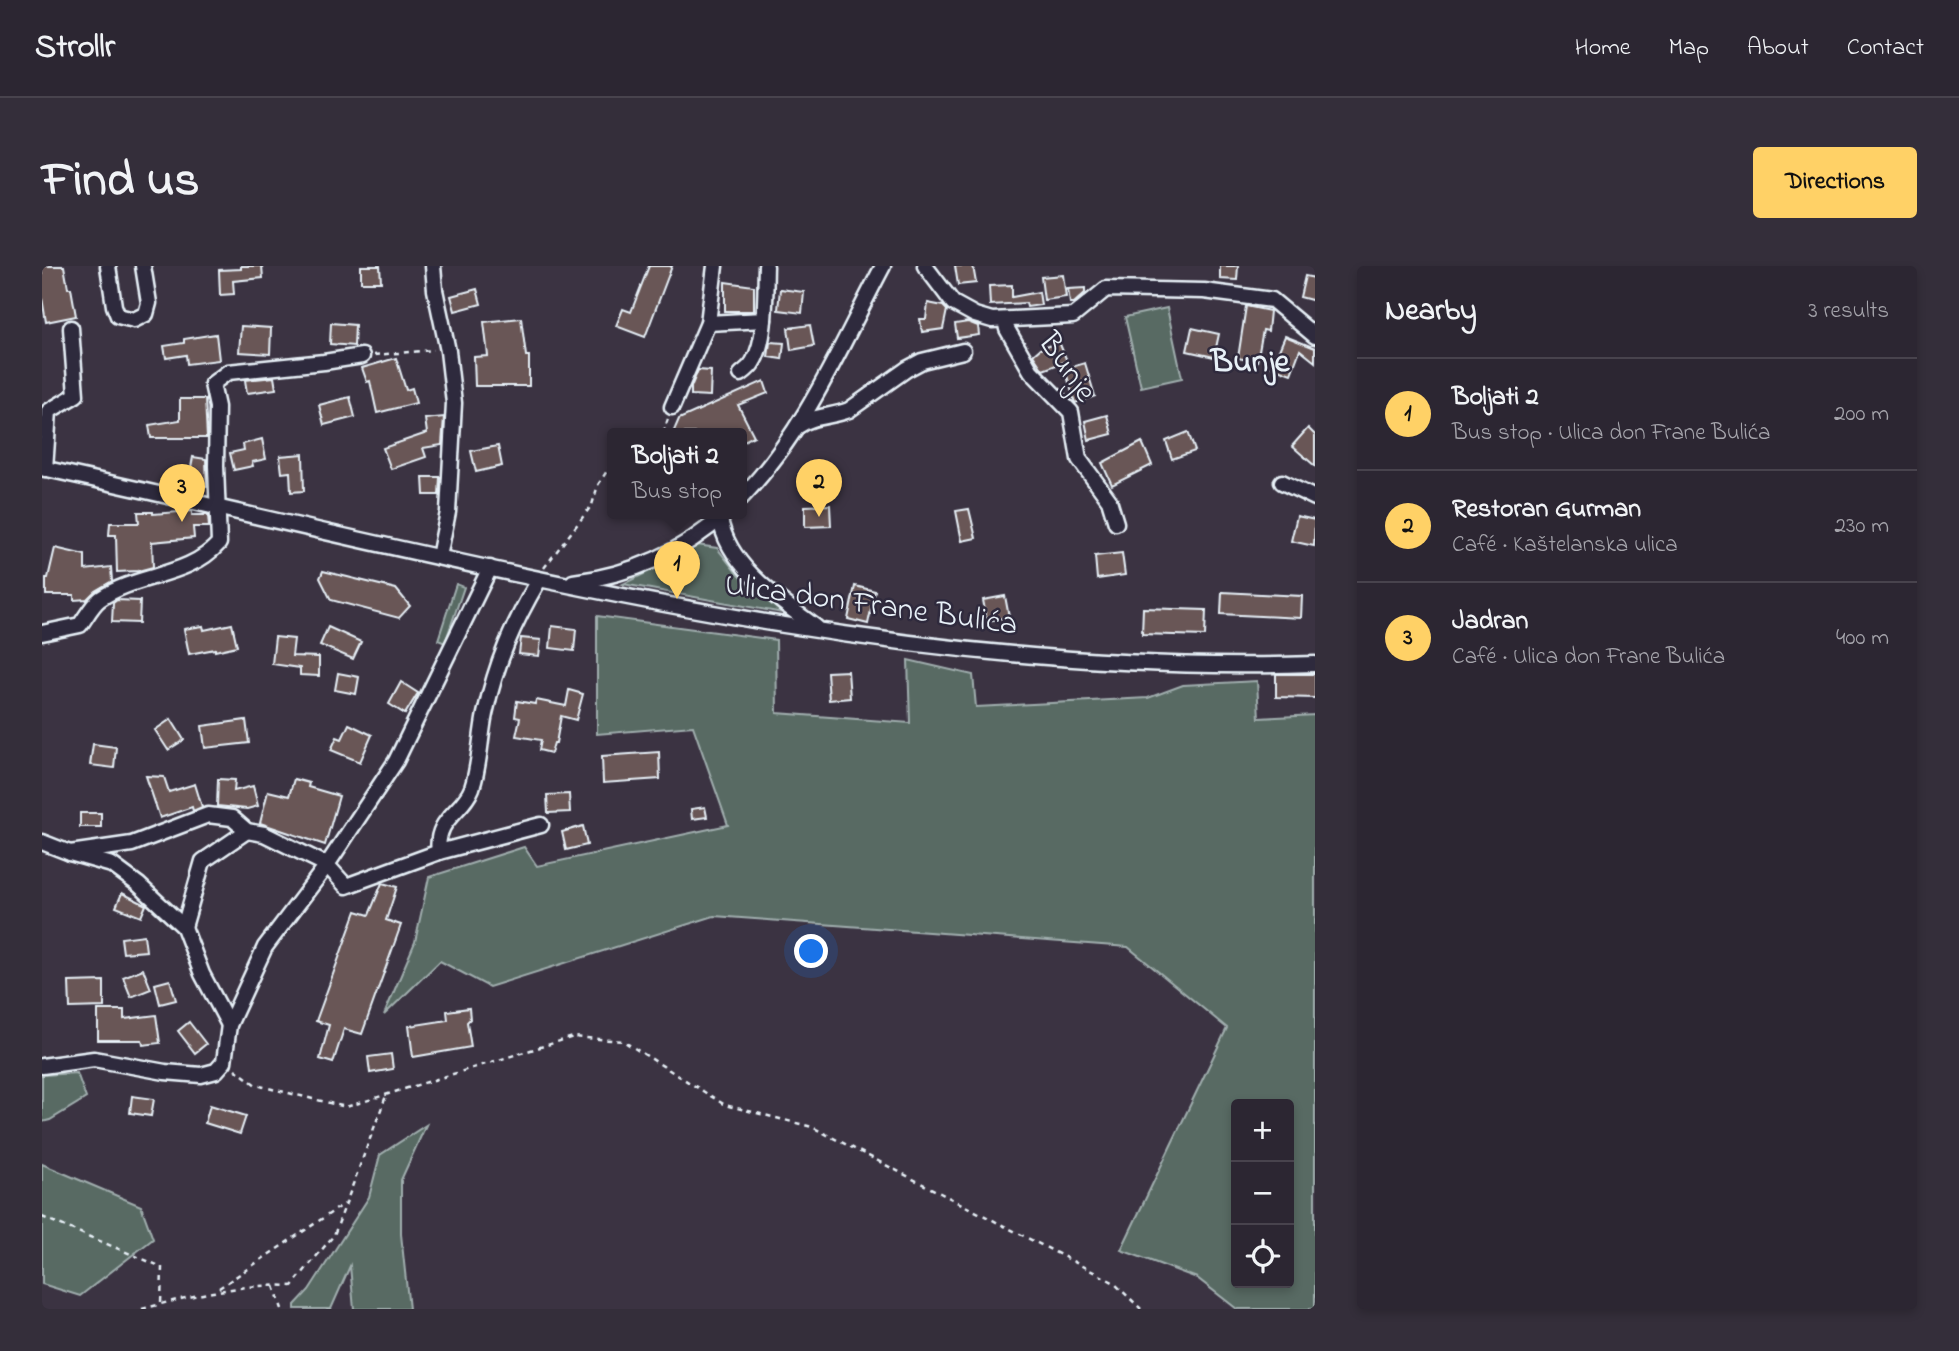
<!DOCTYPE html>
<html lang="en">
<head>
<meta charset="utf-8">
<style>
  body { margin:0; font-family:"Indie Flower",sans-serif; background:#342e3a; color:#f1f3f6 }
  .controls { position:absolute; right:21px; bottom:21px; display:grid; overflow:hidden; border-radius:7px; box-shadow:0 4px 10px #0003 }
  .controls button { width:63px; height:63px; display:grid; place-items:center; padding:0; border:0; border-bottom:2px solid #48434d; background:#2c2632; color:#f1f3f6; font:35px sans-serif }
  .you { position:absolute; left:770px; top:686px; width:24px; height:24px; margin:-18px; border:5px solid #fff; border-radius:50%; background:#1a73e8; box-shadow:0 0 0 10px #1a73e833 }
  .badge { display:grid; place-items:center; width:46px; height:46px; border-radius:50%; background:#ffd166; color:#111; font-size:23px; font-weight:700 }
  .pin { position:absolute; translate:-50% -58px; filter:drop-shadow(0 2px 4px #0008) }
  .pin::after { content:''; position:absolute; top:37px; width:24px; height:21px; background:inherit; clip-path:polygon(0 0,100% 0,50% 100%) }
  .popup { position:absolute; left:565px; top:162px; width:140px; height:91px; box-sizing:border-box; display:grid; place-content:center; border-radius:7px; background:#2c2632; filter:drop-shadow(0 2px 5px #0005); font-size:23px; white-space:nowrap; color:#a6a5ac }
  .popup b { font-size:26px; color:#f1f3f6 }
  .popup::after { content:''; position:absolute; left:50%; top:100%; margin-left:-14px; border:14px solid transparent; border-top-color:#2c2632 }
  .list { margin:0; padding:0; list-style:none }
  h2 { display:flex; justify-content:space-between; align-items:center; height:91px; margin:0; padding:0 28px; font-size:30px }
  h2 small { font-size:23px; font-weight:400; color:#a6a5ac }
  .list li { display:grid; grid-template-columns:46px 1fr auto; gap:21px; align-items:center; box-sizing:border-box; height:112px; padding:0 28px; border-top:2px solid #48434d }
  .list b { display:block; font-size:26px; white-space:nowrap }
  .list p { margin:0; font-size:23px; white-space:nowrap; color:#a6a5ac }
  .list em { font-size:23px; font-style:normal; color:#a6a5ac }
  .icon { flex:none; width:38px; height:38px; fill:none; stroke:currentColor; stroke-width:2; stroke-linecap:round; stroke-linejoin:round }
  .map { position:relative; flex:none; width:1273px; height:1043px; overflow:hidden; border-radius:7px }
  header { display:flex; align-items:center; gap:42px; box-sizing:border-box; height:98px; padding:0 35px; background:#2c2632; border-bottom:2px solid #48434d }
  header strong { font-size:33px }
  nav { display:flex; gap:38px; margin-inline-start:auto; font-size:24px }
  .intro { display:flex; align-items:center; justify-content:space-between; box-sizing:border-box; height:168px; padding:0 42px }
  h1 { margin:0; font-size:49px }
  .button { padding:18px 32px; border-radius:7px; background:#ffd166; color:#111; font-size:24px; font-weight:700 }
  main { display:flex; gap:42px; padding:0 42px }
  aside { flex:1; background:#2c2632; border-radius:7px; box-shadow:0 4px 10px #0003 }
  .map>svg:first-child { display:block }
  .green { fill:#596b64; stroke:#a0aeae; stroke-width:2; fill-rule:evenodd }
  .building { fill:#695756; stroke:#e8f1f8; stroke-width:2 }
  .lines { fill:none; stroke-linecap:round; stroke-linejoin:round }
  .minor-casing { stroke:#e8f1f8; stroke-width:19 }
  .path { stroke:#e8f1f8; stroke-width:2.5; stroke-dasharray:5 5; stroke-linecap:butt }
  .minor { stroke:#2f2a3d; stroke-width:14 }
  .labels { text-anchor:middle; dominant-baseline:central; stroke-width:5; stroke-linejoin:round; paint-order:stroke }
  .street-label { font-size:32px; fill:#e8f1f8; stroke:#2f2a3d }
  .neighbourhood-label { font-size:33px; font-weight:bold; fill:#e8f1f8; stroke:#2f2a3d }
</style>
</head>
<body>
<header>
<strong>Strollr</strong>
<nav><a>Home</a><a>Map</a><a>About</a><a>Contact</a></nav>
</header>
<div class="intro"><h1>Find us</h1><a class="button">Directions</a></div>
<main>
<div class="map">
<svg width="1273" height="1043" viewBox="0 0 1273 1043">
  <rect width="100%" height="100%" fill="#3b3342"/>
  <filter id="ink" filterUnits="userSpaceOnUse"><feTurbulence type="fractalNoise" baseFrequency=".0143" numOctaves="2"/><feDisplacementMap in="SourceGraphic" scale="14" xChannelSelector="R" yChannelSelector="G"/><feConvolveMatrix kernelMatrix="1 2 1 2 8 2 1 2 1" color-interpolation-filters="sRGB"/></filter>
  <g filter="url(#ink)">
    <g class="green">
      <path d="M1125 42 1140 112 1099 121 1083 51Z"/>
      <path d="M655 279 675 282 697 310 741 347 581 318 635 292Z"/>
      <path d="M414 318 422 321 403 377 396 374Z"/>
      <path d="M555 350 734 374 735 447 868 457 866 394 931 409 934 441 1106 432 1141 419 1215 415 1217 452 1273 449V1043H1195L1155 1012 1079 984 1185 762 1086 681 672 650 447 721 398 695 342 749 373 676 387 611 482 581 495 600 686 559 651 460 555 468ZM1194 838H1247V1017H1194Z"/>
      <path d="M35 807 44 832 8 854 0 856V809Z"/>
      <path d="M384 859 359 914V968L367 1043H312L308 1000 289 1043H253V1039L267 1024 327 931 338 889Z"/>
      <path d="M0 898 99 940 111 973 38 1030 0 1018Z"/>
    </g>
    <g class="building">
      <path d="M0 0H22L26 22H29L34 50 4 56 0 32Z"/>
      <path d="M199 0H220L221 12 191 15 192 28 178 29 177 4 199 3Z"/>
      <path d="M319 0H338L339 16H319Z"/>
      <path d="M607 0H630L603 71 574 60 581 43 589 46Z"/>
      <path d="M913 0H931L934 17 916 19Z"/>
      <path d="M1178 0H1196L1195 14 1178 13Z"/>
      <path d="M1021 9 1024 31 1002 34 999 11Z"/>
      <path d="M1263 10 1273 12V35L1258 31Z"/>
      <path d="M683 16 712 20V45H683Z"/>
      <path d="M970 19V31L997 26 999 39 985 41 984 37 948 39 947 20Z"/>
      <path d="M1043 22V27L1032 37H1028L1026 23Z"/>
      <path d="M435 23 439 38 413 45 409 30Z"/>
      <path d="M738 23 762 26 760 47 736 44Z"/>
      <path d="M886 37 901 40 905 44 901 63 880 66 878 53H884Z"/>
      <path d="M1204 40 1228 45 1226 65 1221 64 1215 96 1196 92Z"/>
      <path d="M479 52 484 90H487V120H433L432 91 446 90 442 56Z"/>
      <path d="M926 56 936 60 937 69 915 72 913 58Z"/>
      <path d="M289 57 313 59 312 80 288 78Z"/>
      <path d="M768 59 772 80 749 84 746 62Z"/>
      <path d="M199 60 229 62 228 88 197 86Z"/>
      <path d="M1150 62 1177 68 1172 91 1145 85Z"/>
      <path d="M174 68 177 94 145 98 144 89 124 92 122 80 142 77V73Z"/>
      <path d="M1243 70 1273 82V96L1258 84 1249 108 1230 101Z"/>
      <path d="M728 76 742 77 740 93 726 91Z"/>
      <path d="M1017 76 1025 95 1001 104 991 89 998 83Z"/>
      <path d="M354 92 364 124 370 122 374 137 335 147 328 115 325 116 320 102Z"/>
      <path d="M1043 97 1053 130 1033 137 1023 103Z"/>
      <path d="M656 104 669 105 668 130 649 129V121Z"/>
      <path d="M232 111 234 123 205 127 203 114Z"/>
      <path d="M722 115 726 127 696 139 712 170 700 176V167H631L637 153Z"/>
      <path d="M308 131 313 151 282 159 277 139Z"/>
      <path d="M138 133H163L165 172H109L107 159 138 154Z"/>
      <path d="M1065 149 1070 168 1047 174 1043 155Z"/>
      <path d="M402 151 400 179 381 182 384 191 349 203 341 182 385 167 383 153Z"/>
      <path d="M1266 162 1273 169V200L1250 180Z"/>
      <path d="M1146 166 1153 185 1130 193 1124 175Z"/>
      <path d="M220 173 224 193 210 196 211 200 192 204 188 187 202 184 201 178Z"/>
      <path d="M1100 176 1110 199 1070 219 1060 197Z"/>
      <path d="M456 180 460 200 434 206 429 185Z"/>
      <path d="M261 188 262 225 249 226 248 206 240 207 238 190Z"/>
      <path d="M151 191 164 193 165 221 146 217Z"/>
      <path d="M381 211H398L397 229H382Z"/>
      <path d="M788 239 789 260 763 261V240Z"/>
      <path d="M927 243 934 272 920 275 914 245Z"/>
      <path d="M150 245V249H166L167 261H151L152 272 110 276 111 301 96 305 75 306 74 269H67L68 257H97L96 246H111V248Z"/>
      <path d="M1255 250 1273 254 1272 280 1249 275Z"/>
      <path d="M13 282 43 289V304L69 301 70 315 53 325 45 333 32 334V329H4V312H6Z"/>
      <path d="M1080 287 1083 309 1055 313 1053 290Z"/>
      <path d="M281 305 354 323 368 340 357 352 289 334 278 312Z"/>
      <path d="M813 320 833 325 826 358 806 353Z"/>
      <path d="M1180 326 1260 330 1259 352 1179 348Z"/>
      <path d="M963 330 967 351 945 355 941 334Z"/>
      <path d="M75 334 98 335 97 357 70 356 71 337Z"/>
      <path d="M1101 342 1164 344 1163 370 1100 368Z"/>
      <path d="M190 358 195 380 173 385V383L147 388 142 363 161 360 162 364Z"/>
      <path d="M510 360 534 363 532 385 508 382Z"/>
      <path d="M286 361 319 376 311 393 278 379Z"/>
      <path d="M233 371 252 373 250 390 277 391V410L258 409V402L230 398Z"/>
      <path d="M479 372 499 374 497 390 477 388Z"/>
      <path d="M806 405 808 432 787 434 785 406Z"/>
      <path d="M296 407 317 411 314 428 293 424Z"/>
      <path d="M1234 408H1273V432L1234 431Z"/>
      <path d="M359 416 376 427 363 448 347 438Z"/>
      <path d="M527 424 541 428 534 454 519 450 514 477H512L509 487 497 484 499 474 474 470 478 452 473 451 475 435 493 438 494 434 524 440Z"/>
      <path d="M129 453 142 474 126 484 113 464Z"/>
      <path d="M204 454 207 477 163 482 160 460Z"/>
      <path d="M307 458 330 469 318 496 289 484 295 471 300 473Z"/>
      <path d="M51 478 74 481 72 502 48 499Z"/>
      <path d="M617 486 618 513 561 517 560 490Z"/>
      <path d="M104 510 122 511 127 526 153 518 160 541 151 545 150 541 118 552Z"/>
      <path d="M176 513 193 514 192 525 211 520 216 540 205 543 175 540Z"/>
      <path d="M252 513 267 517 266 521 297 530 283 579 218 557 226 525 247 530Z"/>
      <path d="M527 528 528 546 506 547 505 529Z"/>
      <path d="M663 541 665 551 650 553 649 543Z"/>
      <rect x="38" y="547" width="21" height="14"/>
      <path d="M541 560 545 579 524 584 520 566Z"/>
      <path d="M340 617 355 621 344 654 359 659 320 768 302 763 291 797 278 793 287 759 274 755 314 645 327 649Z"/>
      <path d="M80 627 104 639 99 651 74 641Z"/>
      <path d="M102 669 104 685 81 687 79 672Z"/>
      <path d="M101 703 109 723 89 731 81 711Z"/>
      <path d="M128 714 134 734 118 738 113 718Z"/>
      <path d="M62 715V741L28 742 27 716Z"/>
      <path d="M427 742 428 753 425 756 429 781 371 791 367 760 406 754 405 745Z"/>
      <path d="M56 744H82V753L114 749 118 777 101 779 100 774H56Z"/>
      <path d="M147 756 164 778 153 787 136 765Z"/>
      <path d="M349 788 351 803 328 807 326 791Z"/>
      <path d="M90 830 112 833 109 850 88 847Z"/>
      <path d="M168 839 204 850 198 868 163 857Z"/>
    </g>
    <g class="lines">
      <g class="minor-casing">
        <g id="minor">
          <path d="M66 0 72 40 76 50 92 54 104 48 107 37 101 0"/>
          <path d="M391 0 393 24 406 85 412 137 406 246 397 291"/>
          <path d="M883 0 911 37 933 49 950 54 1031 50 1064 23 1162 25 1230 34 1273 70"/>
          <path d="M963 54 965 63 989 105 1029 146 1037 193 1067 234 1074 257"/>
          <path d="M666 57 722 54"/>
          <path d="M699 108C703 105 709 100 711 96 725 74 723 26 724 0"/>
          <path d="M630 141 666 57 673 0"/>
          <path d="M756 160C771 149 790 151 807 144L865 103 880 95 921 85"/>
          <path d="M0 202C419 293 841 413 1273 398"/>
          <path d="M3 203 7 145 34 129 29 62"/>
          <path d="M1240 216 1273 232"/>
          <path d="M700 231C763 166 799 79 841 0"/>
          <path d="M678 252C685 300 739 335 775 362"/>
          <path d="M531 316C588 309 641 286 684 247"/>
          <path d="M0 367 38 359C44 351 50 339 58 333 95 307 146 312 177 277L174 200 175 141 170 118 186 106 282 96 320 90"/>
          <path d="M0 576 28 587 70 599 97 619 142 661 160 708 187 759"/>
          <path d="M397 586C392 553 421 546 430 522 438 499 438 471 443 448 454 397 471 358 497 314"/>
          <path d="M28 587 90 578 166 549 190 552 205 565 222 568 285 599 304 620 397 586 499 559"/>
          <path d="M142 661 161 595 205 565"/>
          <path d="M0 800 52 793 123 806 159 809 174 805 182 796 187 759 223 681 285 599 354 495 448 302"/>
        </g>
      </g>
      <g class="path">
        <path d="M332 89 392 84"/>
        <path d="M621 167 626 153"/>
        <path d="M502 302 550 239 556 219 570 197"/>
        <path d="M193 803 214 819 304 841 531 771 581 775 683 839 770 861 1071 1016 1099 1043"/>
        <path d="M0 951 120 1001 119 1038"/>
        <path d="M232 1020 240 1043"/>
        <path d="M177 1022 302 938"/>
        <path d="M100 1043C149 1030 198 1017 250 1020L292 969 344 830"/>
      </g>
      <use href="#minor" class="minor"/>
    </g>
  </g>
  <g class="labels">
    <g class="street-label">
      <text transform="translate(1024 102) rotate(55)">Bunje</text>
      <text transform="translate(829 340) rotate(8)">Ulica don Frane Bulića</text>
    </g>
    <g class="neighbourhood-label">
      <text x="1208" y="97">Bunje</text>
    </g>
  </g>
</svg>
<div class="controls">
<button>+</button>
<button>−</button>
<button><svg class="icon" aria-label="locate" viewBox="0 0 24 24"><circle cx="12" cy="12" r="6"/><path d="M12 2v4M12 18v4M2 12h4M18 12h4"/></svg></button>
</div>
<div class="you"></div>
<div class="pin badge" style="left:635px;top:333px">1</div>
<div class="popup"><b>Boljati 2</b>Bus stop</div>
<div class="pin badge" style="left:777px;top:251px">2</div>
<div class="pin badge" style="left:140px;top:256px">3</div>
</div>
<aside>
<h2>Nearby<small>3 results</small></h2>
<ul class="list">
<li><span class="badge">1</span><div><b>Boljati 2</b><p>Bus stop · Ulica don Frane Bulića</p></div><em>200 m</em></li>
<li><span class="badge">2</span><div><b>Restoran Gurman</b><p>Café · Kaštelanska ulica</p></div><em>230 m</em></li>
<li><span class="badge">3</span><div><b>Jadran</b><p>Café · Ulica don Frane Bulića</p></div><em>400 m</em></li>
</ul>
</aside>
</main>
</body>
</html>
